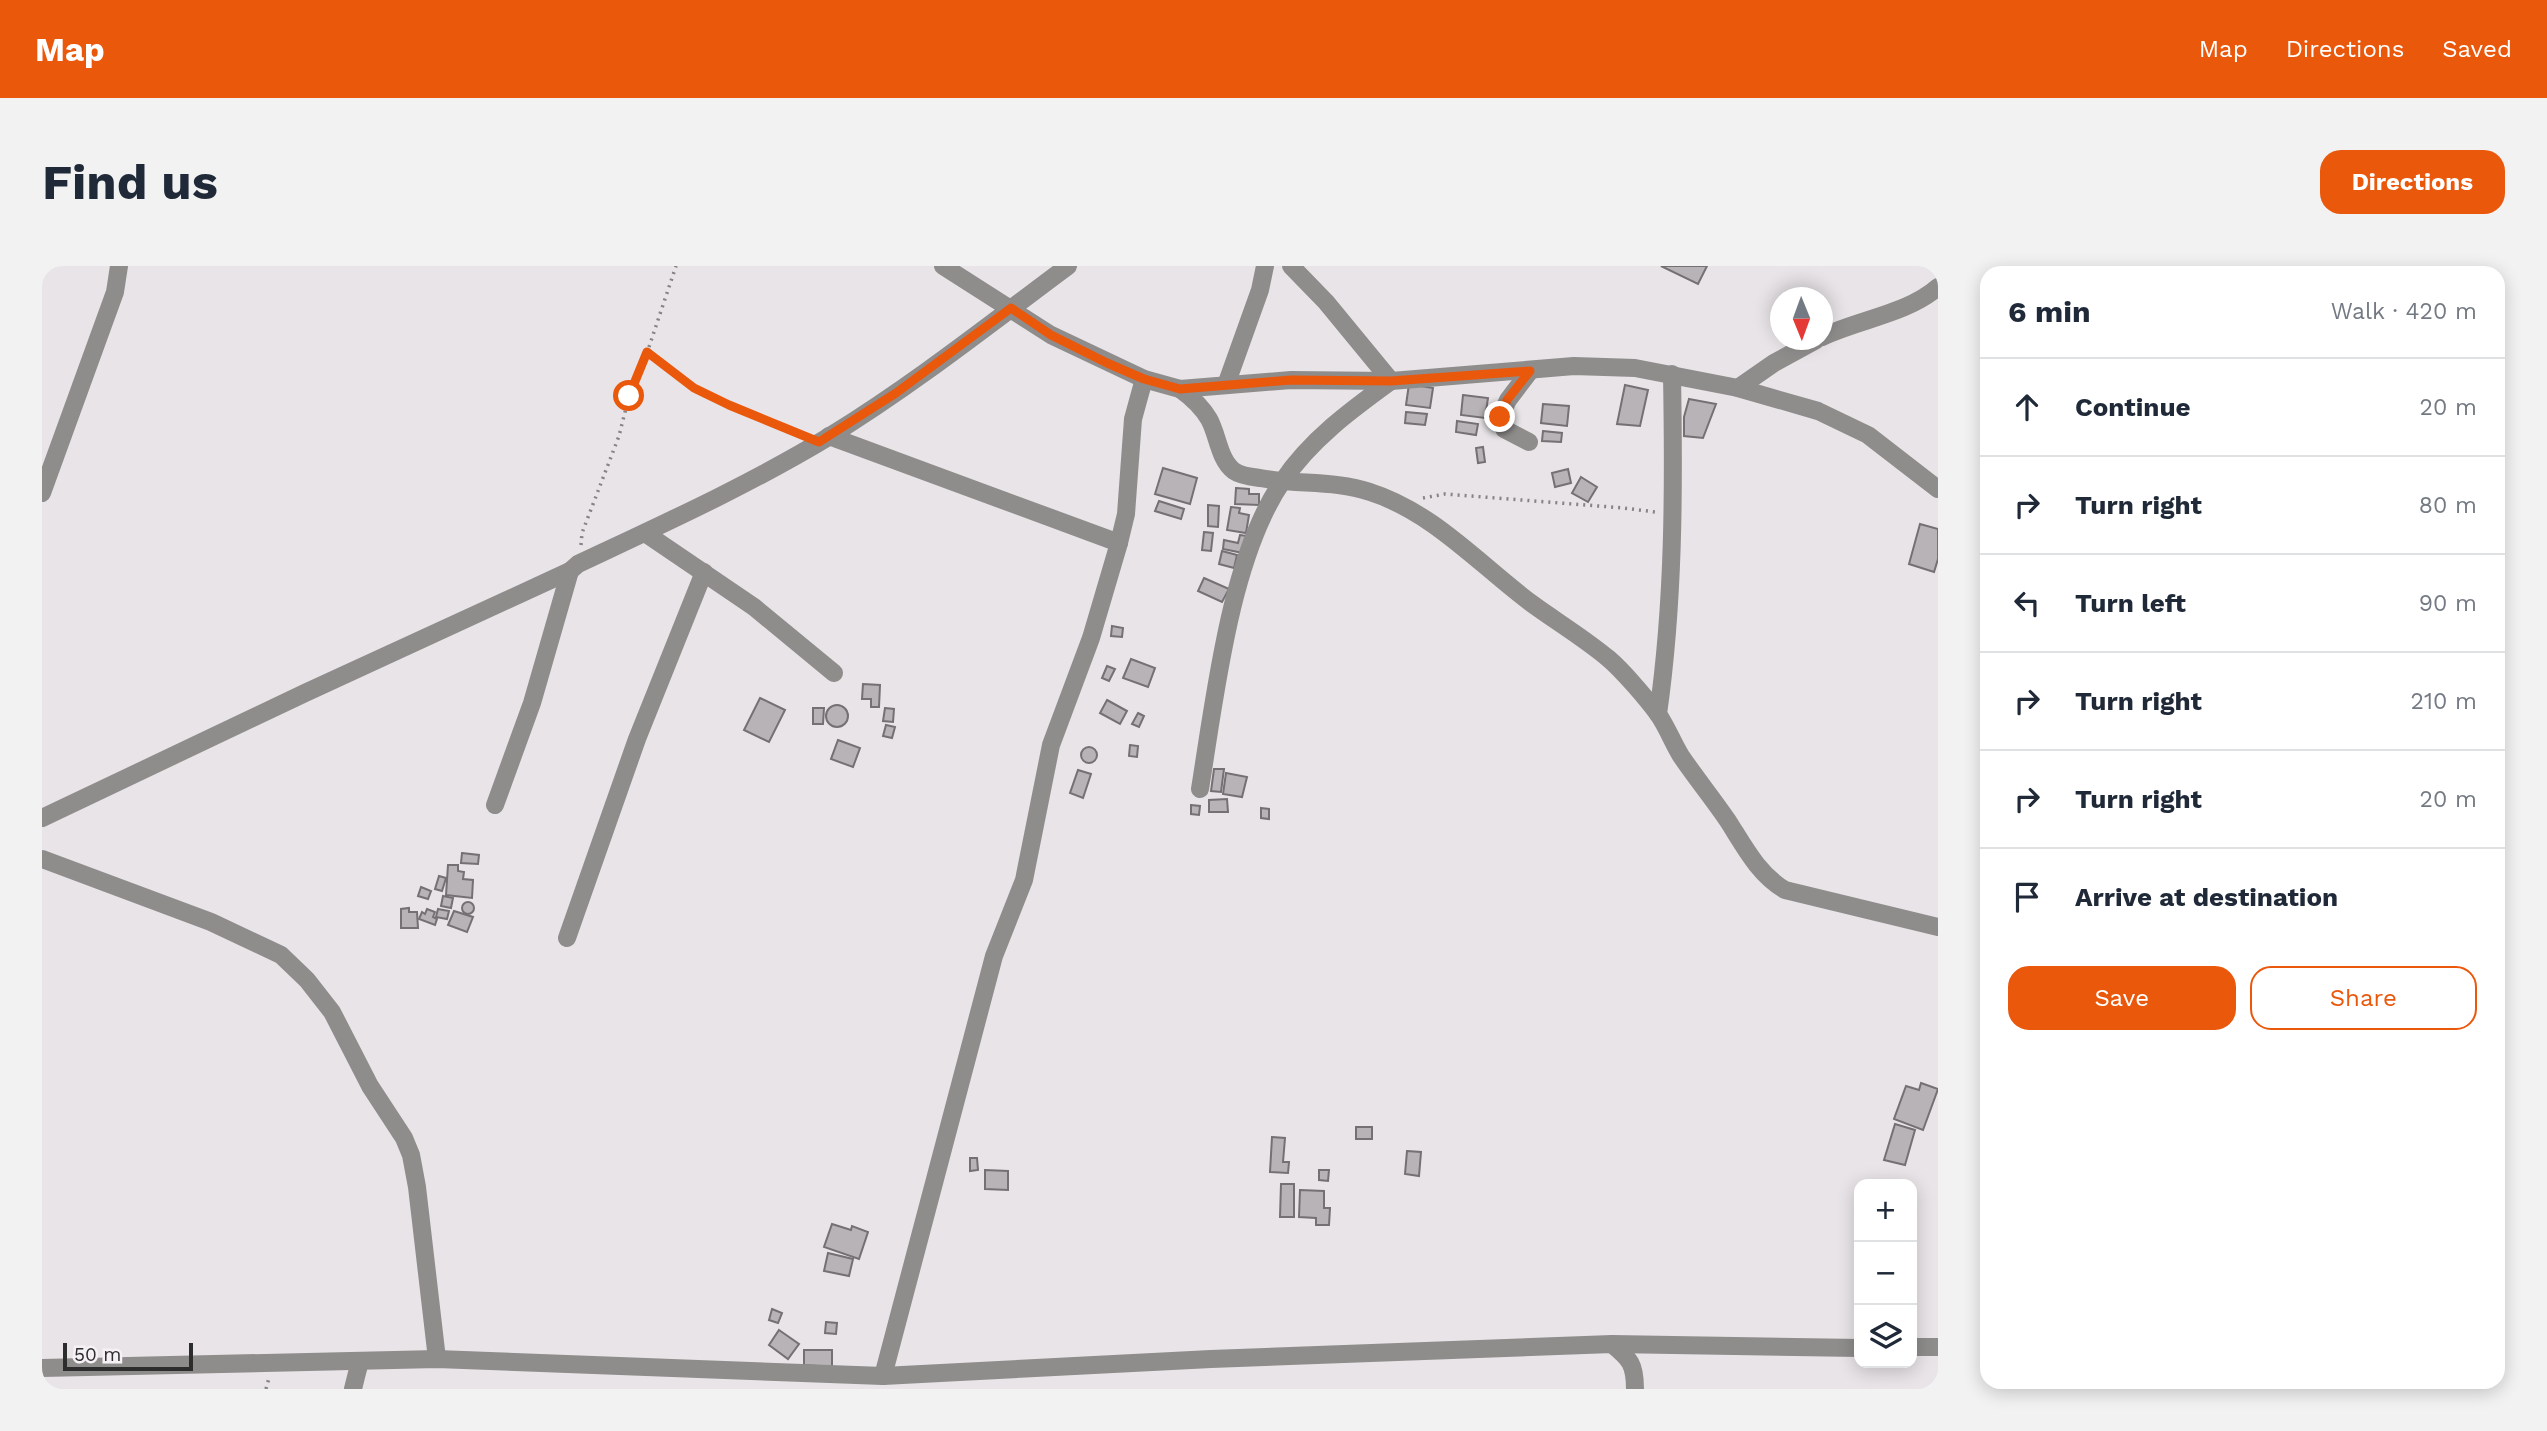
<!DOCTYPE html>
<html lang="en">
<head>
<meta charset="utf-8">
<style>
  body { margin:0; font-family:"Work Sans",sans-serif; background:#f2f2f3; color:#1f2937 }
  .controls { position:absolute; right:21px; bottom:21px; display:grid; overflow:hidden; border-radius:14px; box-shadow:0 4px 18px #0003 }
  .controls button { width:63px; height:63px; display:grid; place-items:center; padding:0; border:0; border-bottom:2px solid #e0e1e3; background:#fff; color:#1f2937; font:35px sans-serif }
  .compass { position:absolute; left:1728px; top:21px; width:63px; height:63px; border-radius:50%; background:#fff; box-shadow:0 4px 18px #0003; rotate:179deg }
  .scale { position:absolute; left:21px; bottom:18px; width:130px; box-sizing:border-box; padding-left:7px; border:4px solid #2e2d2e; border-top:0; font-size:19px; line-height:24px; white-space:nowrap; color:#2e2d2e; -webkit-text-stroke:5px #f5f1f5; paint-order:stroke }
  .stop { position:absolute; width:21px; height:21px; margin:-16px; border:5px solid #ea580c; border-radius:50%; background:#fff }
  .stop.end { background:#ea580c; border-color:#fff; box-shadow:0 2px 7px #0008 }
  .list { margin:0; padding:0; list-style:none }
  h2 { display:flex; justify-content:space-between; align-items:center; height:91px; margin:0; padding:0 28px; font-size:30px }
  h2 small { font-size:23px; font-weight:400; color:#747a83 }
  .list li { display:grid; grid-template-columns:46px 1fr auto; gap:21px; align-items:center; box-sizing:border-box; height:98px; padding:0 28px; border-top:2px solid #e0e1e3 }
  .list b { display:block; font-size:26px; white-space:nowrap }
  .list em { font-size:23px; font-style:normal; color:#747a83 }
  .actions { display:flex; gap:14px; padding:21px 28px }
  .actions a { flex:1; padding:16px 0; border:2px solid #ea580c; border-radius:21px; text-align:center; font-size:24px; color:#ea580c }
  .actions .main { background:#ea580c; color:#fff }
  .icon { flex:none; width:38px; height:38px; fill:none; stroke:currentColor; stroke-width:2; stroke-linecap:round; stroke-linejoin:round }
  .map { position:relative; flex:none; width:1896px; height:1123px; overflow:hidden; border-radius:21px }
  header { display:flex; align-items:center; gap:42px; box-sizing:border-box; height:98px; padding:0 35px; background:#ea580c; color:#fff }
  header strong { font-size:33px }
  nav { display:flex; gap:38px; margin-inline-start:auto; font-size:24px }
  .intro { display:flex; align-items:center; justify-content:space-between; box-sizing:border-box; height:168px; padding:0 42px }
  h1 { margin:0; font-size:49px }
  .button { padding:18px 32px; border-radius:21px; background:#ea580c; color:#fff; font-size:24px; font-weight:700 }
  main { display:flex; gap:42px; padding:0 42px }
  aside { flex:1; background:#fff; border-radius:21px; box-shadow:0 4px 18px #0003 }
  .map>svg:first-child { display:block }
  .building { fill:#b8b3b6; stroke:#757073; stroke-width:2 }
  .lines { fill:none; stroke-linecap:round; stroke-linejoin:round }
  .path { stroke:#858385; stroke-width:3.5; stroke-dasharray:2 5; stroke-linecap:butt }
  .minor { stroke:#8f8c8c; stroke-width:18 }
  .route { stroke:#ea580c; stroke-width:9 }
</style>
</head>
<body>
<header>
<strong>Map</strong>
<nav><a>Map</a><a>Directions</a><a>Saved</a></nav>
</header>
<div class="intro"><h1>Find us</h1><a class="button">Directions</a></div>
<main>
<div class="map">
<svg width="1896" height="1123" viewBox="0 0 1896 1123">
  <rect width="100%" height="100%" fill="#e8e4e7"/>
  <g class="building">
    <path d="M1619 0H1665L1656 18Z"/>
    <path d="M1367 118 1391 122 1388 142 1364 139Z"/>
    <path d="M1583 119 1606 124 1598 160 1575 158Z"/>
    <path d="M1421 129 1446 132 1443 152 1419 149Z"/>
    <path d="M1647 133 1674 138 1661 172 1642 170V151Z"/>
    <path d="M1501 138 1527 140 1525 160 1499 157Z"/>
    <path d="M1364 146 1385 148 1383 159 1363 157Z"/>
    <path d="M1415 155 1436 158 1434 169 1414 166Z"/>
    <path d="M1501 165 1520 167 1519 176 1500 175Z"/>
    <path d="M1441 181 1443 196 1436 197 1434 182Z"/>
    <path d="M1121 202 1155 212 1148 238 1113 228Z"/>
    <path d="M1526 203 1529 217 1513 221 1510 207Z"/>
    <path d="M1539 211 1555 221 1546 236 1530 227Z"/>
    <path d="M1194 222 1207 223V228H1217V239L1193 238Z"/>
    <path d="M1117 235 1142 243 1139 253 1113 245Z"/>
    <path d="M1166 239 1177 240 1176 261 1166 260Z"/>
    <path d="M1189 241 1198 242 1197 247 1207 249 1204 267 1185 264Z"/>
    <path d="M1878 258 1896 263V293L1892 306 1867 298Z"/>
    <path d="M1162 266 1171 267 1169 285 1160 284Z"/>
    <path d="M1198 269 1205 270 1201 287 1181 283 1182 274 1196 277Z"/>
    <path d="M1180 285 1195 289 1192 302 1177 298Z"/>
    <path d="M1162 312 1187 323 1180 336 1156 325Z"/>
    <path d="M1070 360 1081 362 1080 371 1069 370Z"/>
    <path d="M1089 393 1113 402 1106 421 1081 412Z"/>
    <path d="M1065 400 1073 403 1067 415 1060 412Z"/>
    <path d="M821 418 838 419 837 441H829V433H820Z"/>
    <path d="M718 432 743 444 727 476 702 464Z"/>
    <path d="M1065 434 1085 445 1078 458 1058 447Z"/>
    <circle cx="795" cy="450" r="11"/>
    <path d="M771 442H782L781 458H771Z"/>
    <path d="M843 442 852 443 851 456 841 455Z"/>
    <path d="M1096 447 1102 450 1097 461 1090 458Z"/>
    <path d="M844 459 853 461 850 472 841 470Z"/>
    <path d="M796 474 818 482 811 501 789 493Z"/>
    <path d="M1088 479 1096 480 1095 491 1087 490Z"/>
    <circle cx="1047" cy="489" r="8"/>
    <path d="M1172 503H1182L1179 526 1169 525Z"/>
    <path d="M1036 504 1049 508 1041 532 1028 527Z"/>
    <path d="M1184 507 1205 511 1200 531 1181 528Z"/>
    <path d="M1185 533 1186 546H1167V534Z"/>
    <path d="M1149 539 1158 540 1157 549 1149 548Z"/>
    <path d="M1219 542 1227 543V553L1219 552Z"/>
    <path d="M420 587 437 589 436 598 419 597Z"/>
    <path d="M406 599H416V605L422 606 421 613 431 614 430 632 404 629Z"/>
    <path d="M397 610 404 612 400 625 393 623Z"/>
    <path d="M379 621 389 625 386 633 376 630Z"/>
    <path d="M401 630 411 632 409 642 399 640Z"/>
    <circle cx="426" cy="642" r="6"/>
    <path d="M367 642V646H375L376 662H359V643Z"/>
    <path d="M385 643 393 646 391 651 395 653 393 659 377 653 380 646 383 648Z"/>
    <path d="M396 643 407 645 405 653 394 651Z"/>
    <path d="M412 645 431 651 425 666 406 659Z"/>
    <path d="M1879 817 1896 823 1881 864 1852 853 1864 820 1877 824Z"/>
    <path d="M1853 858 1873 864 1863 899 1842 894Z"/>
    <rect x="1314" y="861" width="16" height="12"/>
    <path d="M1230 871 1243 872 1241 896H1247L1246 907 1228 906Z"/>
    <path d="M1365 885 1379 886 1377 910 1363 908Z"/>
    <path d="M928 892H935L936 904 928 905Z"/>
    <path d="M943 904 966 905V924L943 923Z"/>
    <path d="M1277 904H1287L1286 915 1277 914Z"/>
    <path d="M1239 918H1252V951H1238Z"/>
    <path d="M1258 924 1282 925V942H1288L1287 959H1274V952L1257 951Z"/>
    <path d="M790 958 809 964 810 960 826 966 817 993 782 981Z"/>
    <path d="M786 987 811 993 807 1010 782 1005Z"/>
    <path d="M730 1043 740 1047 736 1057 727 1054Z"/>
    <path d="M784 1056 795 1057 794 1068 783 1067Z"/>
    <path d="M737 1064 757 1078 746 1093 727 1079Z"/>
    <path d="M762 1084H790V1101L762 1099Z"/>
  </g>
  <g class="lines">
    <g class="path">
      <path d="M605 87 652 122 687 139 760 169"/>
      <path d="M1381 232 1403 228 1582 242 1613 246"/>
      <path d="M539 279 540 267 577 170 587 130 605 87 634 0"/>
      <path d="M224 1123 227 1112"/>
    </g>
    <g class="minor">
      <path d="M901 0 1009 69 1102 113 1138 123 1249 114 1349 115 1532 100 1593 102 1696 122 1776 145 1826 169 1896 223"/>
      <path d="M1780 71C1818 53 1865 48 1896 21"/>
      <path d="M1184 119 1218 24 1223 0"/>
      <path d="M1696 122 1732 97 1774 74"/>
      <path d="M1138 123C1149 131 1160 141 1167 153 1176 169 1177 194 1192 205 1199 210 1210 211 1218 212 1254 219 1293 214 1328 226 1391 246 1438 299 1489 337 1515 356 1542 372 1567 393 1581 405 1605 433 1616 448 1625 461 1631 477 1639 490 1654 512 1671 533 1686 555 1702 580 1716 608 1743 624L1896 661"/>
      <path d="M787 170 1077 277"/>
      <path d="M1487 176 1462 163 1458 151 1466 134 1488 105"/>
      <path d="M0 227 73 26 77 0"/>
      <path d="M603 267 712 341 792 407"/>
      <path d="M1616 448C1632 335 1632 222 1630 108"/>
      <path d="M1158 523C1173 431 1188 292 1240 216 1268 174 1309 144 1349 115L1284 36 1249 0"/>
      <path d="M453 539 490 437 528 305"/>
      <path d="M0 552 263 427 528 305 536 298C621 258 707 219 788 170 871 119 948 58 1026 0"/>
      <path d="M0 593 169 656 239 689 265 714 290 746 328 820 362 872 369 889 375 921 395 1093"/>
      <path d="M525 672 595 473 662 306"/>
      <path d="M1570 1078C1588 1093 1593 1098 1593 1123"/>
      <path d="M1870 1081H1896"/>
      <path d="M0 1102 395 1093 841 1110 1169 1093 1570 1078 1817 1082"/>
      <path d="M841 1110 952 690 982 614 1009 479 1049 372 1077 277 1084 248 1091 153 1102 113"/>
      <path d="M311 1123 318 1095"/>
    </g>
  </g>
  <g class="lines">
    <path class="route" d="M587 130 605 86 652 122 687 139 777 176 854 127 969 42 1009 69 1065 97 1102 113 1138 123 1249 114 1349 115 1488 105 1465 134 1458 151"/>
  </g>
</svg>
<div class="controls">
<button>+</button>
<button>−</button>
<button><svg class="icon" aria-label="layers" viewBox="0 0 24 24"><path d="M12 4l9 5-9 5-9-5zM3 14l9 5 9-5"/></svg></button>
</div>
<svg class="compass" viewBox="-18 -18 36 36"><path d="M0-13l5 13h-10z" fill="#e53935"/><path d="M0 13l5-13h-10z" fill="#747a83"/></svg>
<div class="scale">50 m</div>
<div class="stop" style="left:587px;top:130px"></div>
<div class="stop end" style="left:1458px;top:151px"></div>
</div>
<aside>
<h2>6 min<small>Walk · 420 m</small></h2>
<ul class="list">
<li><svg class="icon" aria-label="ahead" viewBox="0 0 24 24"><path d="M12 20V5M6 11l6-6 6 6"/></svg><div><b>Continue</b></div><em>20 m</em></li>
<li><svg class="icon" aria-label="right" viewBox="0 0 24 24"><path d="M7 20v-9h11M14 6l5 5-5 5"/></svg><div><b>Turn right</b></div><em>80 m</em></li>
<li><svg class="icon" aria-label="left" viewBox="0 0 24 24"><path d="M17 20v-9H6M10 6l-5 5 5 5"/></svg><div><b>Turn left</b></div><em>90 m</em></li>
<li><svg class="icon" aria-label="right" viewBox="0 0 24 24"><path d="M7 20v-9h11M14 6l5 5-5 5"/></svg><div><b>Turn right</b></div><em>210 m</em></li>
<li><svg class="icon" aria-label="right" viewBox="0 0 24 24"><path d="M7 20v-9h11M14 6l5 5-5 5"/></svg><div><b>Turn right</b></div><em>20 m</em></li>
<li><svg class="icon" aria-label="arrive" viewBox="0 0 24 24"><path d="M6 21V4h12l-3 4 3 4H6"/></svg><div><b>Arrive at destination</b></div></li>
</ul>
<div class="actions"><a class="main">Save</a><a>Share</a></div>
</aside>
</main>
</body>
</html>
